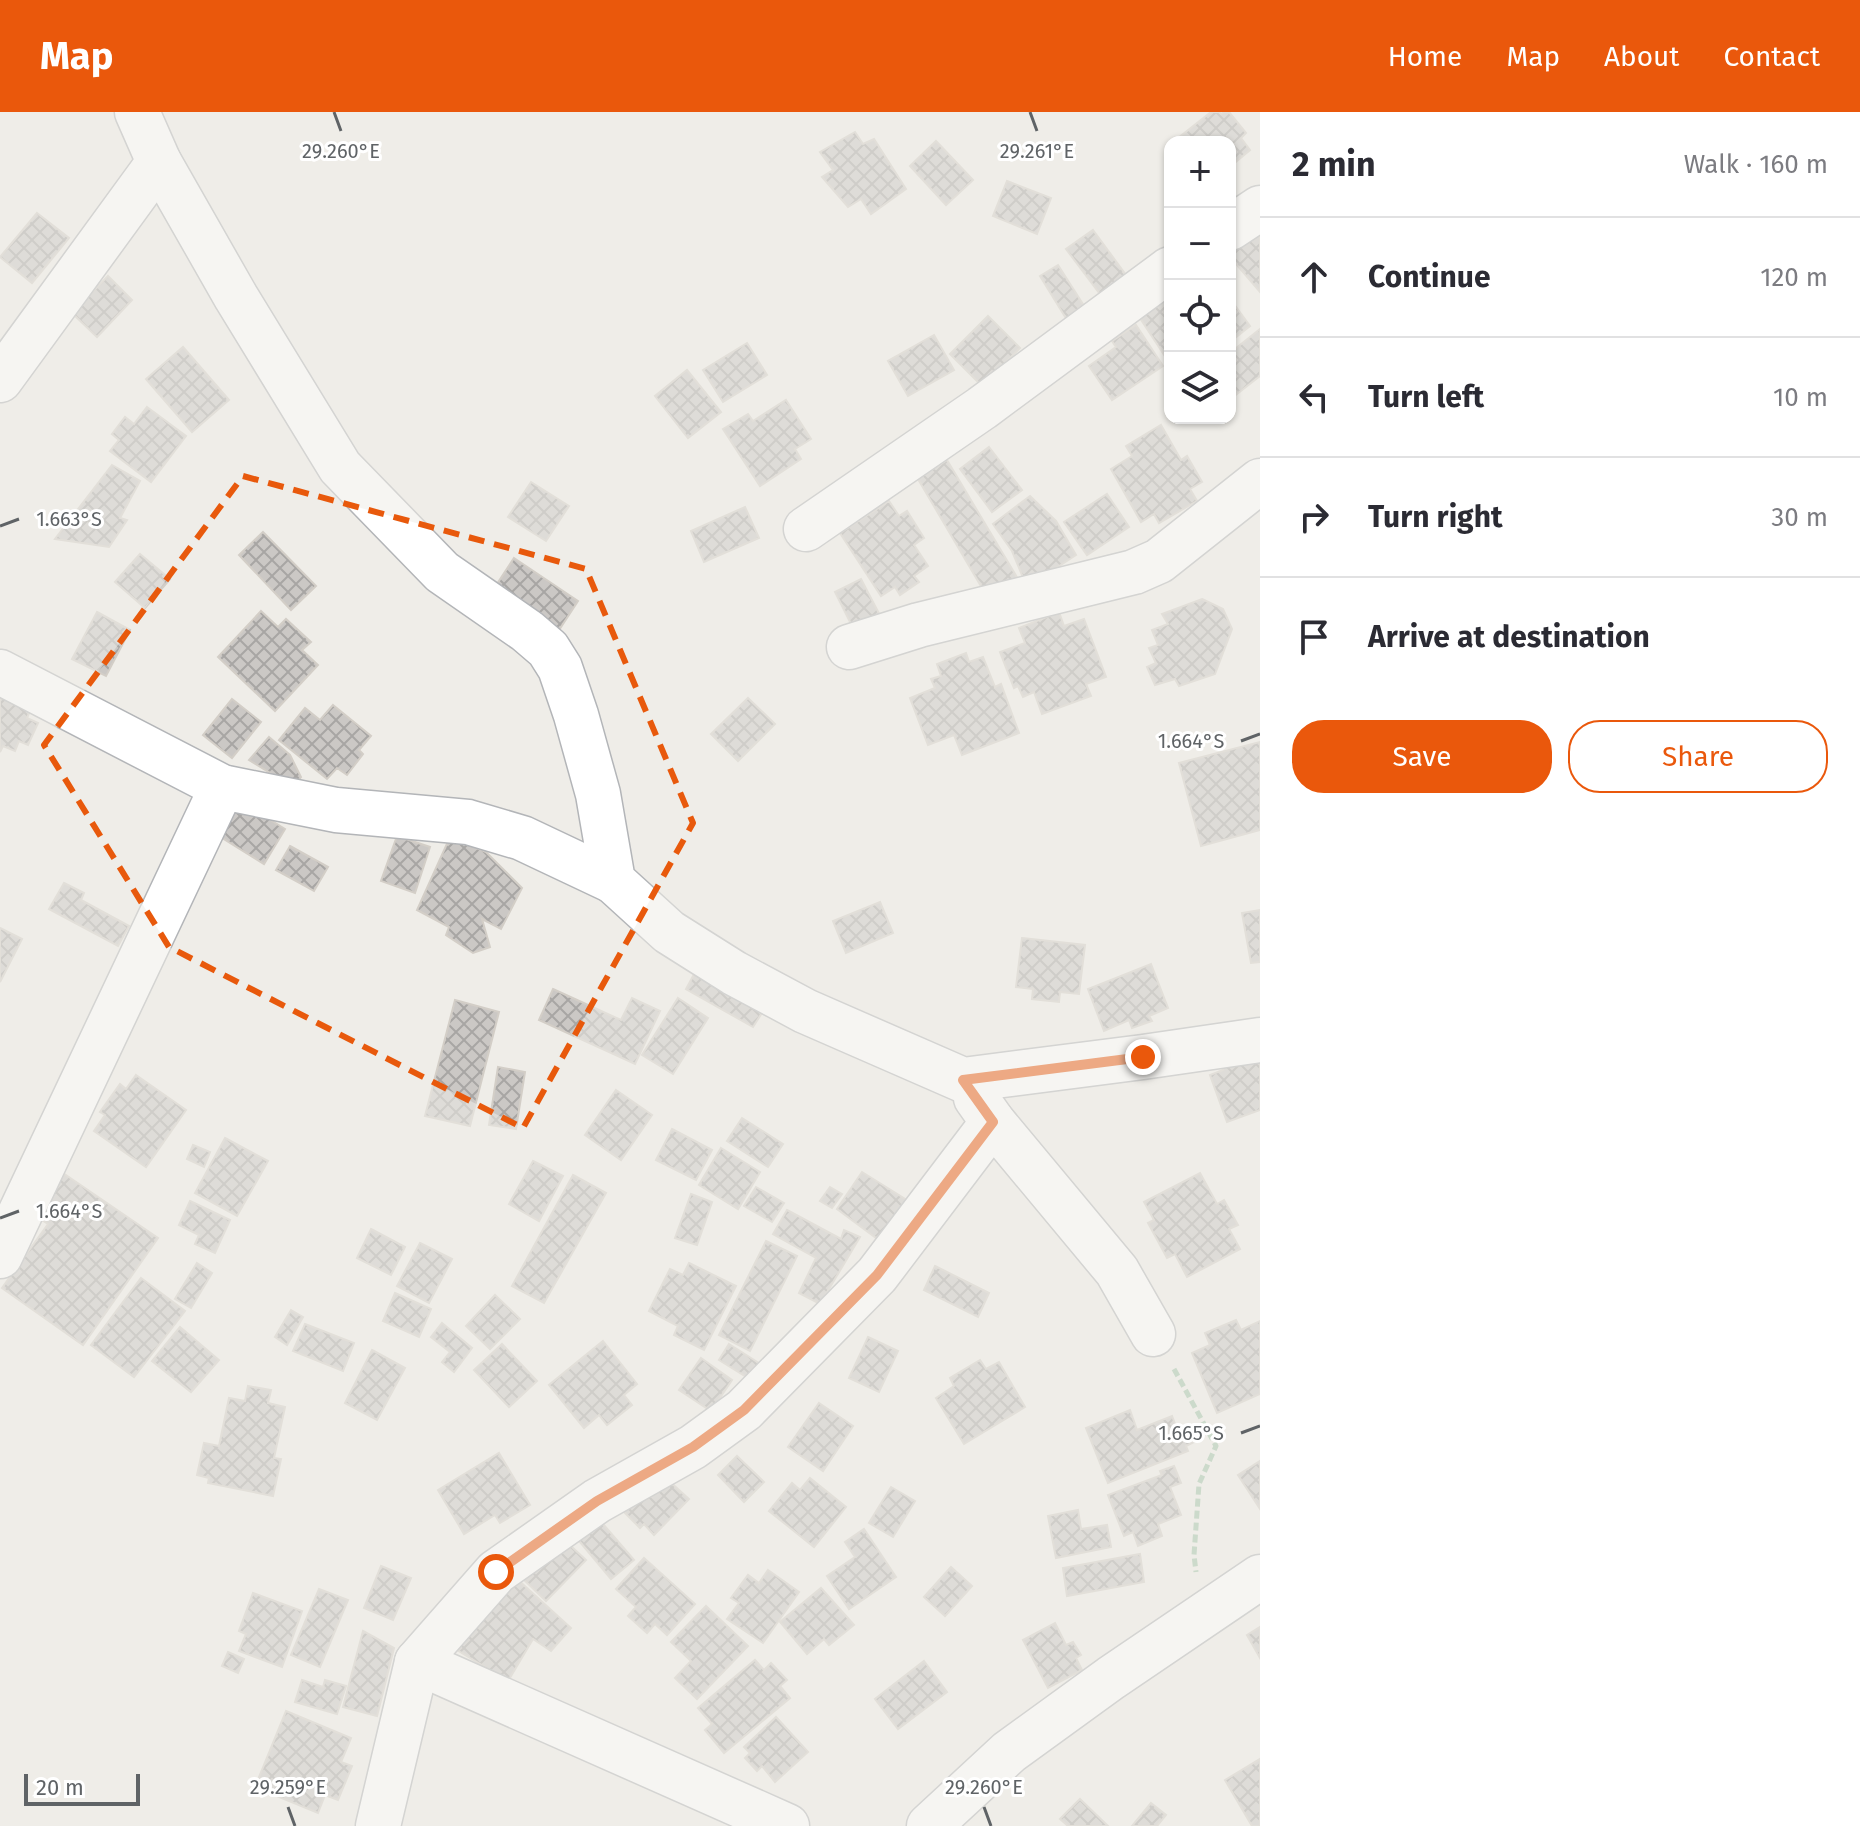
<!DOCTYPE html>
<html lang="en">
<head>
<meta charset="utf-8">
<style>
  body { margin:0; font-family:"Fira Sans",sans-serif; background:#f7f7f7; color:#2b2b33 }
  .controls { position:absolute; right:24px; top:24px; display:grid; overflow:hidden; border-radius:16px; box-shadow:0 2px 6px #0004 }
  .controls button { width:72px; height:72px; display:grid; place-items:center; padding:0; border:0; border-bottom:2px solid #e1e1e2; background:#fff; color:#2b2b33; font:40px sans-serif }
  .scale { position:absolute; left:24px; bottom:20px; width:116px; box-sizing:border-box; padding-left:8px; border:4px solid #5f6366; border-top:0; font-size:22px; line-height:28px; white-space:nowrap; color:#5f6366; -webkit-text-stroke:6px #fff; paint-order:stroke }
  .stop { position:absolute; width:24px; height:24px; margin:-18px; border:6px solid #ea580c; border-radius:50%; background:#fff }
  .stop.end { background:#ea580c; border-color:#fff; box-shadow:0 2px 8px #0008 }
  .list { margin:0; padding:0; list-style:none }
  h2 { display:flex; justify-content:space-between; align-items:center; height:104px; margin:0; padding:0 32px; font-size:34px }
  h2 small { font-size:26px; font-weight:400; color:#7c7c81 }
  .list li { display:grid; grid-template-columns:52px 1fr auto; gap:24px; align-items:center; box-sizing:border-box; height:120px; padding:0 32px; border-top:2px solid #e1e1e2 }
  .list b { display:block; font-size:30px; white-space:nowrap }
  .list em { font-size:26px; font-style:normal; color:#7c7c81 }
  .actions { display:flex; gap:16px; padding:24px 32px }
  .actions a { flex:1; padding:18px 0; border:2px solid #ea580c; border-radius:32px; text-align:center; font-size:28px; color:#ea580c }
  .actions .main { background:#ea580c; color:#fff }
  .icon { flex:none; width:44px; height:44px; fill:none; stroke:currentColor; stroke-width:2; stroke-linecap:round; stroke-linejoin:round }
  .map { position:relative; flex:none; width:1260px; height:1714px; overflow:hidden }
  header { display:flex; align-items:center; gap:48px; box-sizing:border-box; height:112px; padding:0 40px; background:#ea580c; color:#fff }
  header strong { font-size:38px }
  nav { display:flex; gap:44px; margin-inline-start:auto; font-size:28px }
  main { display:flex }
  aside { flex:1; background:#fff }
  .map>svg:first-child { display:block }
  .building { fill:url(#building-cross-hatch); stroke:#d3cec7; stroke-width:2 }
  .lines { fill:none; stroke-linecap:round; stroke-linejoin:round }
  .minor-casing { stroke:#b3b5b8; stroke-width:47 }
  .path { stroke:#a2c3a8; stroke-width:5; stroke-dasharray:8 4; stroke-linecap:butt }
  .minor { stroke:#fff; stroke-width:44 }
  .route { stroke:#ea580c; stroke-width:10 }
  .marked { fill:none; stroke:#e8590c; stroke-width:6; stroke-dasharray:16 10; stroke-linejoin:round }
  .ticks { fill:none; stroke:#5f6366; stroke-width:3 }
  .ticks-label { font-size:20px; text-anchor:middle; fill:#5f6366; stroke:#fff; stroke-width:6; stroke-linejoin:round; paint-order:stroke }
</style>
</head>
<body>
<header>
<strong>Map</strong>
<nav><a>Home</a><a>Map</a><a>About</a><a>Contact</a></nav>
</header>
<main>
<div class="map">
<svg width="1260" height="1714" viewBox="0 0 1260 1714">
  <defs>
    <pattern id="building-cross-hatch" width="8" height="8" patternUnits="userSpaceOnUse" patternTransform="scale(2)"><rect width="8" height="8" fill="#cbc8c5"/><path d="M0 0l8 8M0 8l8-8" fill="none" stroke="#a8a6a4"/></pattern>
  </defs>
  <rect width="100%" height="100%" fill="#efede8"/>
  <g class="building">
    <path d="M1211 0H1219L1221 2 1224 0H1229L1246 21 1241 26 1250 38 1231 54 1230 30H1173Z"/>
    <path d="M855 20 863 32 874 27 906 77 871 102 861 87 848 95 822 65 833 58 820 40Z"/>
    <path d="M936 29 973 68 946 93 910 54Z"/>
    <path d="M1007 69 1051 86 1037 122 993 104Z"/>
    <path d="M37 101 69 126 32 171 0 145Z"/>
    <path d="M1250 114 1260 125V180L1230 145V130Z"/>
    <path d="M1093 118 1126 163 1100 182 1066 137Z"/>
    <path d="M1058 153 1086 197 1067 208 1040 164Z"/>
    <path d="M108 164 132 188 97 225 72 201Z"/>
    <path d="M1160 184 1170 199V252L1136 200Z"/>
    <path d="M1231 188 1250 214 1230 230V189Z"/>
    <path d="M988 204 1020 236 982 274 950 242Z"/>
    <path d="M1136 213 1163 254 1112 288 1089 254 1116 235 1112 229Z"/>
    <path d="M1260 217V264L1233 285 1230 281V241Z"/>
    <path d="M934 223 954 258 908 284 888 249Z"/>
    <path d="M747 231 767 263 723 290 703 258Z"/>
    <path d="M183 235 229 288 192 320 146 267Z"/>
    <path d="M687 258 721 300 688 326 655 284Z"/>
    <path d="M786 288 811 327 795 337 801 347 760 374 723 317 748 302 753 309Z"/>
    <path d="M147 295 186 324 151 370 110 339 119 328 112 322 125 305 134 312Z"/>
    <path d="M1161 313 1181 348 1187 344 1202 370 1190 377 1197 389 1159 411 1154 402 1141 410 1111 357 1132 344 1126 334Z"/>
    <path d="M989 335 1022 378 992 400 960 357Z"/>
    <path d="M947 348 1021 472 985 481 918 367Z"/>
    <path d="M112 353 140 369 120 406 127 408 109 435 55 427Z"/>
    <path d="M531 370 569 394 546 429 508 405Z"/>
    <path d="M1107 382 1129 415 1087 443 1064 410Z"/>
    <path d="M1030 384 1056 409 1076 443 1027 475 1012 439 993 412Z"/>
    <path d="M889 389 899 404 907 399 924 426 914 433 928 454 914 464 919 470 900 483 895 475 881 484 840 421Z"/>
    <path d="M745 395 759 426 704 450 691 419Z"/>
    <path d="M263 420 316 474 291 498 239 443Z"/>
    <path d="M140 442 170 467 145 496 115 470Z"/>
    <path d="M514 446 578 489 559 518 495 475Z"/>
    <path d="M861 467 885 513 858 526 835 480Z"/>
    <path d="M1202 487 1223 497 1232 517 1215 562 1179 574 1175 567 1155 573 1147 555 1156 551 1149 536 1158 533 1152 518 1168 512 1162 502Z"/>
    <path d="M261 499 278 515 286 507 311 530 302 538 318 553 275 599 218 545Z"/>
    <path d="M97 500 130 518 106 564 72 547Z"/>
    <path d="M1059 500 1064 514 1084 507 1106 565 1086 572 1091 584 1042 602 1034 580 1023 585 1018 574 1014 576 1000 540 1025 531 1019 516Z"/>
    <path d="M966 541 969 550 983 545 995 575 1001 572 1019 621 962 643 954 623 928 633 910 586 935 576 931 567 941 564 937 552Z"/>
    <path d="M0 581 32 594 27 606 38 611 28 633 19 629 15 639 3 634 0 640Z"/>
    <path d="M748 586 775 612 738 649 711 622Z"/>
    <path d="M232 587 261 610 232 646 203 623Z"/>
    <path d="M333 593 371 624 359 638 363 642 347 663 337 656 327 667 279 628 305 596 320 608Z"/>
    <path d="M269 625 290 643 301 665 293 675 249 648Z"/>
    <path d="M1260 630V718L1201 734 1179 651Z"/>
    <path d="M237 687 285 717 264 752 214 721Z"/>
    <path d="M397 724 430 735 415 781 381 769Z"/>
    <path d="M450 725 486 740 522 776 501 817 482 807 490 835 473 841 446 823 449 815 417 798Z"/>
    <path d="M290 734 328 755 314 779 276 758Z"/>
    <path d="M64 771 84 781 81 788 129 814 118 834 49 797Z"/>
    <path d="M880 790 893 821 846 841 833 809Z"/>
    <path d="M1260 798V850L1251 851 1242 801Z"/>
    <path d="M0 816 22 827 0 870Z"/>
    <path d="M1022 826 1085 833 1079 882 1060 880 1059 890 1032 887 1033 877 1016 875Z"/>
    <path d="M1151 852 1168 896 1149 904 1152 909 1132 916 1129 908 1104 919 1088 877Z"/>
    <path d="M699 853 767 893 753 915 686 877Z"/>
    <path d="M553 877 621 908 632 886 660 899 635 952 539 908Z"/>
    <path d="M678 886 708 906 673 962 642 943Z"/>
    <path d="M455 888 499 900 470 1014 425 1004Z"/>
    <path d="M1251 939 1256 951 1260 950V998L1227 1010 1210 963 1223 958 1220 950Z"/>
    <path d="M498 955 525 960 516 1017 489 1013Z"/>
    <path d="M136 963 186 998 146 1055 94 1019 105 1003 100 1000 120 972 126 977Z"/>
    <path d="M616 978 652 1003 621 1048 585 1023Z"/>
    <path d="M742 1006 783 1032 768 1055 727 1029Z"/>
    <path d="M672 1017 712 1038 696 1068 656 1048Z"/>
    <path d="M225 1026 268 1049 237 1104 195 1081Z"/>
    <path d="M193 1033 210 1040 204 1055 187 1047Z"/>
    <path d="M721 1036 760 1060 738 1097 699 1073Z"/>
    <path d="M533 1049 563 1064 539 1109 509 1092Z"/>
    <path d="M862 1060 915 1093 876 1126 837 1097Z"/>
    <path d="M63 1061 158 1126 83 1233 2 1176 48 1112 34 1103Z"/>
    <path d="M1200 1061 1217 1092 1224 1088 1238 1113 1229 1117 1240 1137 1187 1165 1175 1142 1167 1146 1148 1111 1154 1108 1144 1090Z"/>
    <path d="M573 1063 606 1081 544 1191 512 1174Z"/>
    <path d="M756 1075 784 1091 772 1110 744 1094Z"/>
    <path d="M830 1075 842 1082 832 1096 820 1089Z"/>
    <path d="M691 1082 712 1090 697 1133 675 1126Z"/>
    <path d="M190 1089 230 1108 215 1141 195 1132 199 1123 179 1113Z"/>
    <path d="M787 1098 841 1127 844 1118 860 1125 820 1192 799 1181 816 1146 773 1122Z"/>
    <path d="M371 1117 405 1135 391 1163 357 1146Z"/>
    <path d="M766 1129 797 1144 750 1239 719 1223Z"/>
    <path d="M420 1131 452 1147 429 1191 397 1174Z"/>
    <path d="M197 1151 212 1161 191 1196 175 1187Z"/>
    <path d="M689 1151 736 1174 704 1238 674 1223 678 1214 649 1199 670 1157 683 1163Z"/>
    <path d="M935 1154 989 1181 978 1205 924 1178Z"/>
    <path d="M141 1166 185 1199 134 1265 91 1233Z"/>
    <path d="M395 1181 431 1197 419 1225 383 1209Z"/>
    <path d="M495 1183 520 1207 490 1237 466 1214Z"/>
    <path d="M291 1198 303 1205 287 1233 275 1225Z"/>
    <path d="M1236 1208 1241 1218 1260 1209V1282L1217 1301 1192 1241 1210 1233 1205 1221Z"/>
    <path d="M442 1211 472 1236 454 1260 442 1250 450 1240 431 1225Z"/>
    <path d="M305 1212 354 1231 343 1259 293 1239Z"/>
    <path d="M180 1215 219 1248 191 1280 152 1249Z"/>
    <path d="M868 1225 898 1239 879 1280 849 1266Z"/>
    <path d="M603 1229 637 1272 624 1283 632 1293 607 1313 599 1303 584 1316 549 1273Z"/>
    <path d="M502 1232 537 1269 509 1295 474 1258Z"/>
    <path d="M729 1232 762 1253 753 1269 719 1248Z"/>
    <path d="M372 1238 405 1256 377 1308 345 1291Z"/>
    <path d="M701 1246 732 1268 711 1299 679 1278Z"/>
    <path d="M980 1248 986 1257 999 1250 1025 1295 964 1332 936 1286 954 1274 950 1266Z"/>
    <path d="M248 1274 271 1278 268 1291 285 1295 274 1346 281 1347 273 1384 208 1371 209 1366 197 1363 204 1331 219 1334 229 1286 245 1289Z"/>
    <path d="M819 1291 853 1314 823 1359 788 1335Z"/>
    <path d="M1130 1298 1137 1318 1172 1304 1179 1322 1192 1317 1196 1329 1186 1334 1188 1339 1108 1371 1086 1316Z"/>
    <path d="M499 1341 530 1393 500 1411 495 1403 464 1422 438 1378Z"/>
    <path d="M737 1344 764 1370 744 1390 718 1363Z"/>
    <path d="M1260 1349V1397L1238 1363Z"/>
    <path d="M1174 1354 1181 1371 1170 1375 1181 1403 1158 1412 1162 1424 1138 1434 1133 1420 1124 1424 1108 1383 1162 1363 1160 1359Z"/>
    <path d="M810 1366 846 1395 814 1435 769 1399 792 1371 800 1378Z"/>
    <path d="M668 1368 689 1387 654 1423 644 1412 640 1416 624 1400 646 1378 652 1384Z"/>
    <path d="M891 1375 915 1389 893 1425 869 1411Z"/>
    <path d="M1078 1398 1081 1417 1107 1413 1111 1435 1056 1446 1048 1404Z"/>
    <path d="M597 1405 634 1448 611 1467 575 1424Z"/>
    <path d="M864 1417 896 1465 849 1497 827 1464 855 1445 845 1430Z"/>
    <path d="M559 1423 586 1448 546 1489 519 1463Z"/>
    <path d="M1140 1442 1144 1470 1067 1484 1063 1456Z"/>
    <path d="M644 1446 695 1492 667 1523 655 1512 647 1521 628 1504 636 1495 616 1477Z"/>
    <path d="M381 1454 411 1466 393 1508 364 1496Z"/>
    <path d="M951 1455 972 1474 945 1504 924 1485Z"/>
    <path d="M768 1458 799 1480 763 1531 727 1507 739 1491 731 1486 748 1463 759 1471Z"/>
    <path d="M516 1466 571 1516 551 1539 533 1527 508 1569 457 1538 488 1497Z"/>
    <path d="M821 1476 854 1513 829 1533 824 1527 807 1542 780 1510Z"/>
    <path d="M319 1477 348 1488 320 1555 291 1543Z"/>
    <path d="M253 1481 302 1499 282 1555 239 1539 246 1522 239 1519Z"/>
    <path d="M706 1494 748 1534 697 1587 675 1566 691 1549 671 1530Z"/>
    <path d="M1055 1511 1066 1533 1073 1530 1081 1543 1076 1546 1082 1558 1048 1576 1023 1528Z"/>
    <path d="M1260 1515V1546L1247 1523Z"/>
    <path d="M363 1519 394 1536 377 1604 343 1595Z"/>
    <path d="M228 1540 244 1547 238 1561 222 1554Z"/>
    <path d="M755 1548 764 1558 771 1551 787 1568 780 1574 790 1586 724 1641 705 1618 712 1612 698 1596Z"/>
    <path d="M924 1549 947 1580 898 1617 875 1587Z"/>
    <path d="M302 1568 323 1575 325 1568 346 1574 337 1602 295 1590Z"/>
    <path d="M286 1599 351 1626 341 1650 352 1654 338 1688 325 1683 318 1701 255 1675Z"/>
    <path d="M776 1605 808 1640 775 1670 762 1654 757 1659 745 1646 750 1641 744 1635Z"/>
    <path d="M1260 1647V1714H1252L1225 1668Z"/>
    <path d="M1080 1687 1108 1714H1068L1060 1707Z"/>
    <path d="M1151 1691 1166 1703 1157 1714H1132Z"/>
  </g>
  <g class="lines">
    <g class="minor-casing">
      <g id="minor">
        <path d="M137 0 159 50 236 185 340 355 442 460 527 519 548 537 560 556 576 603 598 682 613 769 669 820 734 861 805 899 963 968 1143 945 1260 928"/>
        <path d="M1230 116 1260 96"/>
        <path d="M0 268 159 50"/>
        <path d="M806 417 982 296 1170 157"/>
        <path d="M849 535 919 513 1134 460 1159 449 1260 369"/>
        <path d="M0 560 222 675 336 698 468 710 522 726 613 769"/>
        <path d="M976 986 993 1010 1117 1159 1153 1222"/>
        <path d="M0 1144 222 675"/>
        <path d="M417 1550 787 1714"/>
        <path d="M378 1714 417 1550 496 1460 597 1389 693 1335 744 1298 877 1163 993 1010"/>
        <path d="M929 1714 1009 1640 1111 1566 1260 1465"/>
      </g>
    </g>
    <path class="path" d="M1174 1257 1216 1334 1199 1372 1194 1443 1196 1460"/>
    <use href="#minor" class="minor"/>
  </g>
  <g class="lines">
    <path class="route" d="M496 1460 597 1389 693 1335 744 1298 877 1163 993 1010 963 968 1143 945"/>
  </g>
  <path d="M0 0H1260V1714H0ZM243 364 586 457 693 711 523 1016 169 835 44 633Z" fill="#efede8" fill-opacity=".55" fill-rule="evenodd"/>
  <path class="marked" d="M243 364 586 457 693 711 523 1016 169 835 44 633Z"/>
  <path class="ticks" d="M334 0 341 19M1030 0 1037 19M0 414 19 407M1241 629 1260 622M0 1106 19 1099M1241 1321 1260 1314M288 1695 295 1714M984 1695 991 1714"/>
  <g class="ticks-label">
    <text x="341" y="46">29.260°E</text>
    <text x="1037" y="46">29.261°E</text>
    <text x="69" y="414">1.663°S</text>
    <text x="1191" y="636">1.664°S</text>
    <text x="69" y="1106">1.664°S</text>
    <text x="1191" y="1328">1.665°S</text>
    <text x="288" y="1682">29.259°E</text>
    <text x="984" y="1682">29.260°E</text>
  </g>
</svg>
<div class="controls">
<button>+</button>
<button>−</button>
<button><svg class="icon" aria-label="locate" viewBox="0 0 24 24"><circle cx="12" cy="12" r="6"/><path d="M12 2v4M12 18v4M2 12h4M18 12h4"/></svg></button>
<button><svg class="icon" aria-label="layers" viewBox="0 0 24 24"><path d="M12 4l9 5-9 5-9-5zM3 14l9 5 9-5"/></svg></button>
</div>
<div class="scale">20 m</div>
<div class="stop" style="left:496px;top:1460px"></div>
<div class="stop end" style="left:1143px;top:945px"></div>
</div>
<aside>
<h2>2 min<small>Walk · 160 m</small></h2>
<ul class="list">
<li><svg class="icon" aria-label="ahead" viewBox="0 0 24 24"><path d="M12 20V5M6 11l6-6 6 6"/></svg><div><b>Continue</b></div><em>120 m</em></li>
<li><svg class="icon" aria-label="left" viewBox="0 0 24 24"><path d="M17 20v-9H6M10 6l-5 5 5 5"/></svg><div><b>Turn left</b></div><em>10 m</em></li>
<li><svg class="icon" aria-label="right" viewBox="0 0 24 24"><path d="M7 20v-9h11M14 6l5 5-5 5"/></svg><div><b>Turn right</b></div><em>30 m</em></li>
<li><svg class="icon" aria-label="arrive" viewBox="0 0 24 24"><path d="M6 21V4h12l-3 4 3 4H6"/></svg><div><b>Arrive at destination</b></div></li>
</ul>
<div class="actions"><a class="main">Save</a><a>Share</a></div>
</aside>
</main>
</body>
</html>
